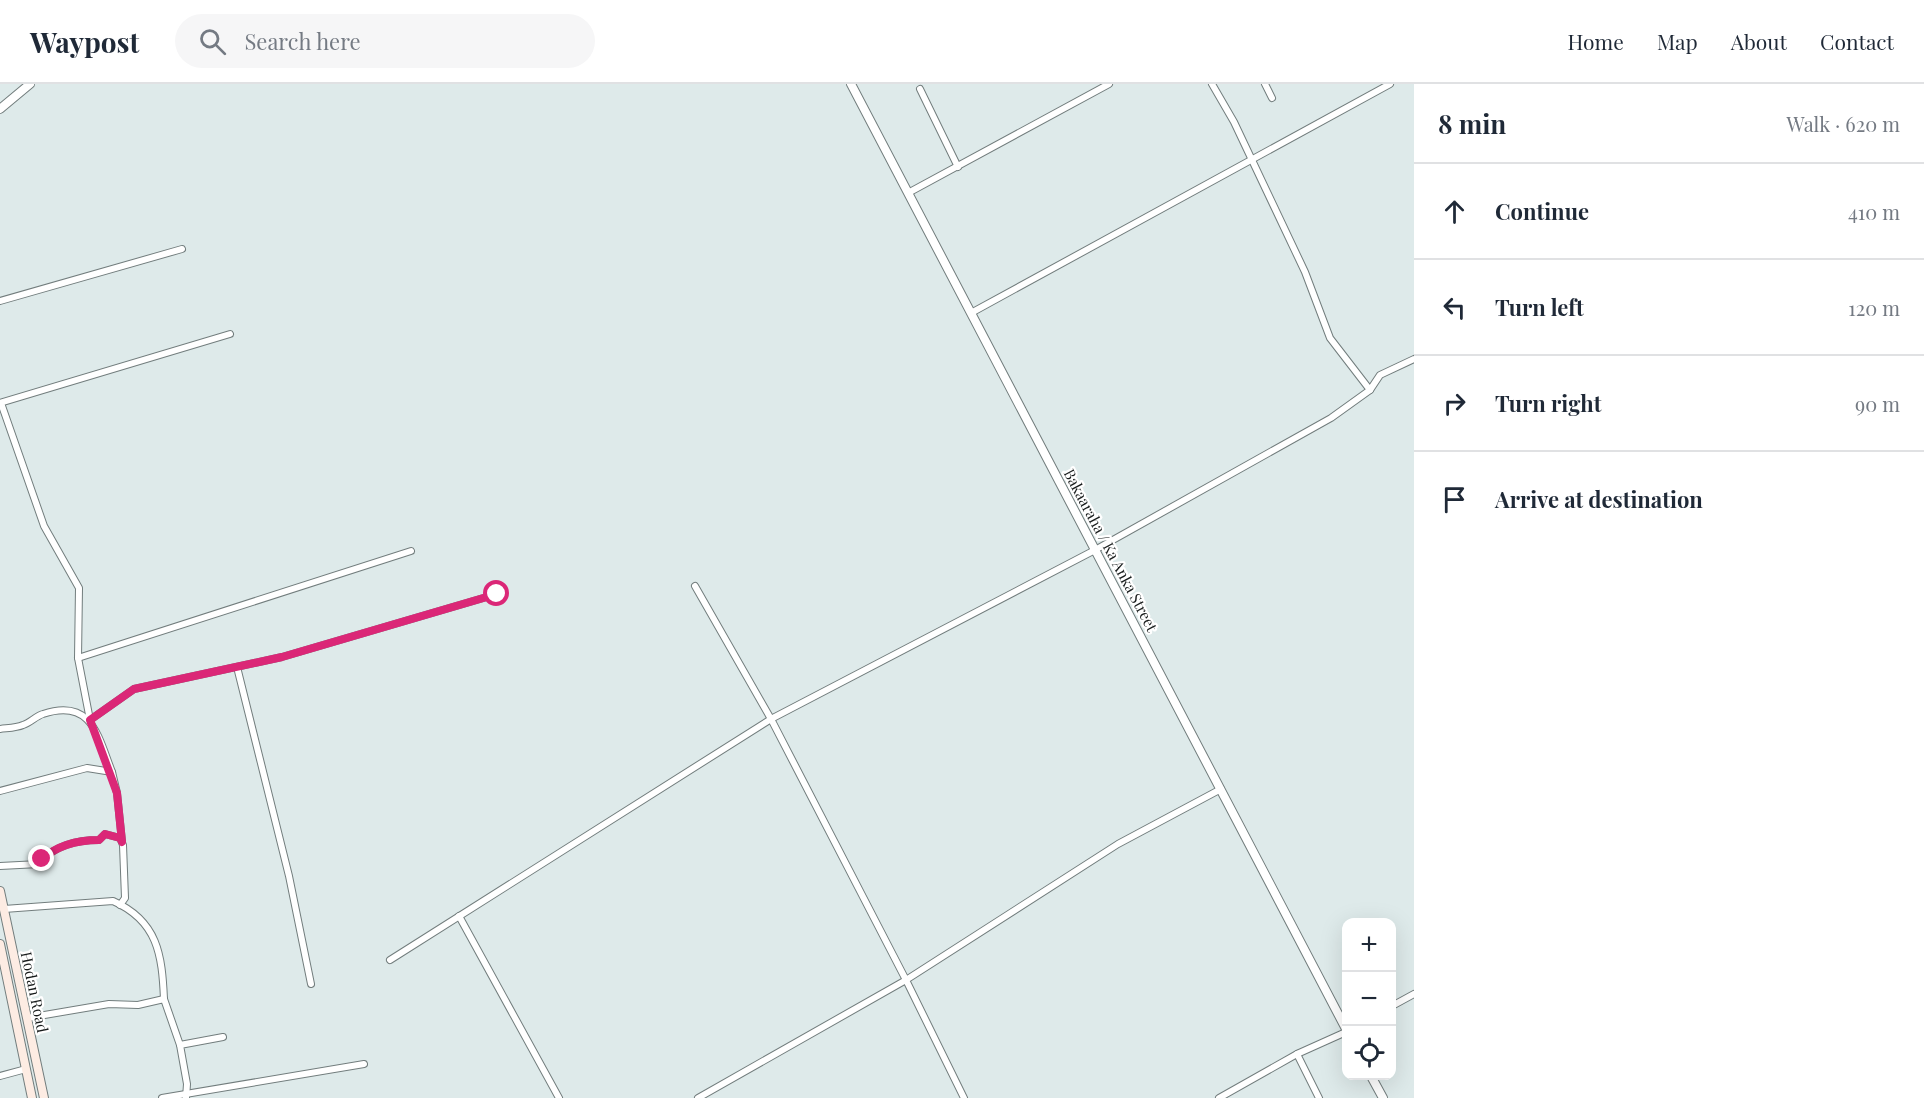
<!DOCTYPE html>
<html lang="en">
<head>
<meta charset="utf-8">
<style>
  body { margin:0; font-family:"Playfair Display",serif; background:#f6f6f7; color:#1f2937 }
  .controls { position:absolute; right:18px; bottom:18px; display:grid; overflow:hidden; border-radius:12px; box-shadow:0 6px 24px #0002 }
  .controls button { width:54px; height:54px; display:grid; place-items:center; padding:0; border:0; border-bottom:2px solid #e0e1e3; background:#fff; color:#1f2937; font:30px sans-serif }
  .stop { position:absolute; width:18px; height:18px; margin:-14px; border:4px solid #db2777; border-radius:50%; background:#fff }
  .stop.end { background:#db2777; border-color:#fff; box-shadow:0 2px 6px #0008 }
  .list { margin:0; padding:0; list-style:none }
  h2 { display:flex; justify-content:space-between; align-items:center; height:78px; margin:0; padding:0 24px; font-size:26px }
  h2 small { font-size:20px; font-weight:400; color:#747a83 }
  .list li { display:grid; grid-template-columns:39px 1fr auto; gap:18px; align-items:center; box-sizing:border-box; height:96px; padding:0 24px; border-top:2px solid #e0e1e3 }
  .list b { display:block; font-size:22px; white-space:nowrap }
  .list em { font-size:20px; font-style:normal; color:#747a83 }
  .icon { flex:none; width:33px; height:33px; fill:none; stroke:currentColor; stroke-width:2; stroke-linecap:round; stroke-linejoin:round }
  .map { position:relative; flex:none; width:1414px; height:1014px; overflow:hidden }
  header { display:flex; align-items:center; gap:36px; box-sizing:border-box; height:84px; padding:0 30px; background:#fff; border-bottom:2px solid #e0e1e3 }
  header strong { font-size:28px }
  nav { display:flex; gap:33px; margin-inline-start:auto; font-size:21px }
  .search { width:420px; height:54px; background:#f6f6f7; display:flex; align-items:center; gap:15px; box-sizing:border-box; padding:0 21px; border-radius:33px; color:#747a83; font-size:22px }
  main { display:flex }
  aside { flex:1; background:#fff }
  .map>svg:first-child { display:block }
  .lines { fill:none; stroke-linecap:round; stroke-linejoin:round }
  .minor-casing { stroke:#727d7d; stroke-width:8 }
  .tertiary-casing { stroke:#727d7d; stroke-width:10 }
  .secondary-casing { stroke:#727d7d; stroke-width:10 }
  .minor { stroke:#fff; stroke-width:6 }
  .tertiary { stroke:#fff; stroke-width:8 }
  .secondary { stroke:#fdece3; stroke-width:8 }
  .route { stroke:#db2777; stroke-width:8 }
  .labels { text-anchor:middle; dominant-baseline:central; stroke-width:4.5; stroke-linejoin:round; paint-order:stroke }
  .street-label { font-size:15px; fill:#171b1b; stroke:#fff }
</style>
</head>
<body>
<header>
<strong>Waypost</strong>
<div class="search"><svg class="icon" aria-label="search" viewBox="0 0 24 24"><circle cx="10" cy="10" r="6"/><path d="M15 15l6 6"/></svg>Search here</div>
<nav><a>Home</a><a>Map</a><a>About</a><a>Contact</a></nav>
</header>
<main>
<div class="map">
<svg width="1414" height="1014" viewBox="0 0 1414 1014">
  <rect width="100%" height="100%" fill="#deeaea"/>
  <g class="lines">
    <g class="minor-casing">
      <g id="minor">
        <path d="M1212 0 1234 38 1305 188 1330 254 1370 306"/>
        <path d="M1265 0 1272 14"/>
        <path d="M920 5 958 83"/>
        <path d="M908 109 1109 0"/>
        <path d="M0 217 182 165"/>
        <path d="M971 229 1390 0"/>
        <path d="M0 319 230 250"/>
        <path d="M1 319 44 442 79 504 78 574 90 636 134 605 282 573 497 510"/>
        <path d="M695 502 771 635 906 896 698 1014"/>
        <path d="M78 574 411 467"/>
        <path d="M237 583 289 792 311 900"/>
        <path d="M0 645C7 644 16 644 23 641 30 639 36 632 43 630 92 614 98 652 112 688"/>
        <path d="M0 707 87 684 112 688 117 709 122 757"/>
        <path d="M0 782 39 780C52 762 77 756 99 756L105 750 120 754 123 761 125 814 120 821"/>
        <path d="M4 825 113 817C158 837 162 871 164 915"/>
        <path d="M459 832 559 1014"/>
        <path d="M390 876 771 635 1095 466 1331 334 1370 306 1380 291 1414 275"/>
        <path d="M1392 922 1414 910"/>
        <path d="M27 934 109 920 138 921 164 915 180 961"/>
        <path d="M1297 970 1319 1014"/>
        <path d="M0 992 26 985"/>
        <path d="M162 1014 364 980"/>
        <path d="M186 1014 187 1000 180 961 223 953"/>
        <path d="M964 1014 906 896 1118 760 1221 705"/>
        <path d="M1219 1014 1297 970 1346 948"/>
      </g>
    </g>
    <g class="tertiary-casing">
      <g id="tertiary">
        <path d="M851 0 1346 945"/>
        <path d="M0 25 30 0"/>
        <path d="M1371 992 1383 1014"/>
      </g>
    </g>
    <g class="secondary-casing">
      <g id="secondary">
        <path d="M0 807 44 1014"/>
        <path d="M0 860 32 1014"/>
      </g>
    </g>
    <use href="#minor" class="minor"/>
    <use href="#tertiary" class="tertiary"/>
    <use href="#secondary" class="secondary"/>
  </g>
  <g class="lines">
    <path class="route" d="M42 775C58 761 79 756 99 756L105 750 120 754 122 758 117 709 90 636 134 605 282 573 497 510"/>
  </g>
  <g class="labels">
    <g class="street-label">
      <text transform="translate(1111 466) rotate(62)">Bakaaraha / Ka Anka Street</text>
      <text transform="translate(35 908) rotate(78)">Hodan Road</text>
    </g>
  </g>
</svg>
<div class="controls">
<button>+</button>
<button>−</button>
<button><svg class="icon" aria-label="locate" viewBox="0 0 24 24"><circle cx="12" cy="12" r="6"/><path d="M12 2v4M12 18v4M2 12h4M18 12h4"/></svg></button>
</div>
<div class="stop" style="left:497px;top:510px"></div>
<div class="stop end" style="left:42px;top:775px"></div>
</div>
<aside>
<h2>8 min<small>Walk · 620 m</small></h2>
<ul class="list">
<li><svg class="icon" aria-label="ahead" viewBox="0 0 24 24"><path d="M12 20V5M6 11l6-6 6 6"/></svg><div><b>Continue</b></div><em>410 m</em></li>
<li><svg class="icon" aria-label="left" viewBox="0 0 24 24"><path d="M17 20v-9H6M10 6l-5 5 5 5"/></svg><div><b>Turn left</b></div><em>120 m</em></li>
<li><svg class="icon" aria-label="right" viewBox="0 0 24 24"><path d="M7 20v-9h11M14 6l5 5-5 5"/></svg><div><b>Turn right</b></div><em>90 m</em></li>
<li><svg class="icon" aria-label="arrive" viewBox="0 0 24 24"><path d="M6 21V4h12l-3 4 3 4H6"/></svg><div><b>Arrive at destination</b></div></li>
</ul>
</aside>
</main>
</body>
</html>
